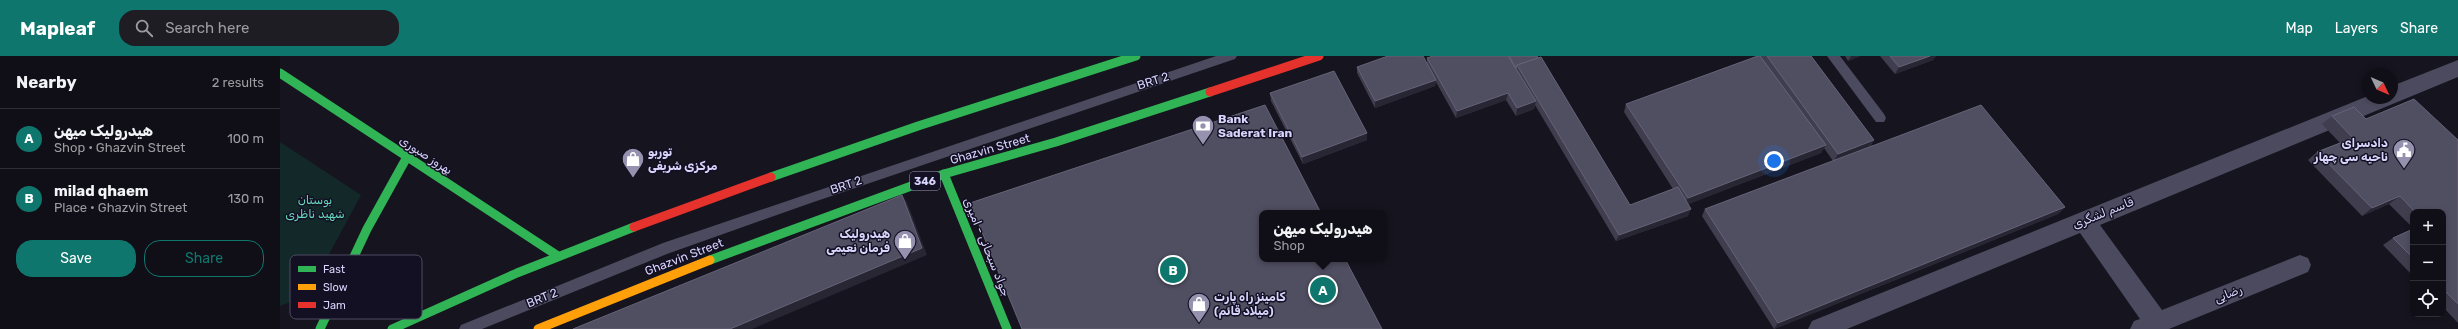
<!DOCTYPE html>
<html lang="en">
<head>
<meta charset="utf-8">
<style>
  body { margin:0; font-family:Rubik,Cairo,sans-serif; background:#1e1d24; color:#f1f3f6 }
  .controls { position:absolute; right:12px; bottom:12px; display:grid; overflow:hidden; border-radius:8px; box-shadow:0 2px 6px #0003 }
  .controls button { width:36px; height:36px; display:grid; place-items:center; padding:0; border:0; border-bottom:1px solid #302f36; background:#100f17; color:#f1f3f6; font:20px sans-serif }
  .compass { position:absolute; left:2082px; top:12px; width:36px; height:36px; border-radius:50%; background:#100f17; box-shadow:0 2px 6px #0003; rotate:134deg }
  .you { position:absolute; left:1494px; top:105px; width:14px; height:14px; margin:-10px; border:3px solid #fff; border-radius:50%; background:#1a73e8; box-shadow:0 0 0 6px #1a73e833 }
  .badge { display:grid; place-items:center; width:26px; height:26px; border-radius:50%; background:#0f766e; color:#fff; font-size:13px; font-weight:700 }
  .pin { position:absolute; translate:-50% -50%; border:2px solid #fff; box-shadow:0 1px 4px #0006 }
  .popup { position:absolute; left:979px; top:154px; width:128px; height:52px; box-sizing:border-box; display:grid; place-content:center; border-radius:8px; background:#100f17; filter:drop-shadow(0 1px 3px #0005); font-size:13px; white-space:nowrap; color:#9c9ca1 }
  .popup b { font-size:15px; color:#f1f3f6 }
  .popup::after { content:''; position:absolute; left:50%; top:100%; margin-left:-8px; border:8px solid transparent; border-top-color:#100f17 }
  .list { margin:0; padding:0; list-style:none }
  h2 { display:flex; justify-content:space-between; align-items:center; height:52px; margin:0; padding:0 16px; font-size:17px }
  h2 small { font-size:13px; font-weight:400; color:#9c9ca1 }
  .list li { display:grid; grid-template-columns:26px 1fr auto; gap:12px; align-items:center; box-sizing:border-box; height:60px; padding:0 16px; border-top:1px solid #302f36 }
  .list b { display:block; font-size:15px; white-space:nowrap }
  .list p { margin:0; font-size:13px; white-space:nowrap; color:#9c9ca1 }
  .list em { font-size:13px; font-style:normal; color:#9c9ca1 }
  .actions { display:flex; gap:8px; padding:12px 16px }
  .actions a { flex:1; padding:9px 0; border:1px solid #0f766e; border-radius:16px; text-align:center; font-size:14px; color:#0f766e }
  .actions .main { background:#0f766e; color:#fff }
  .icon { flex:none; width:22px; height:22px; fill:none; stroke:currentColor; stroke-width:2; stroke-linecap:round; stroke-linejoin:round }
  .map { position:relative; flex:none; width:2178px; height:273px; overflow:hidden }
  header { display:flex; align-items:center; gap:24px; box-sizing:border-box; height:56px; padding:0 20px; background:#0f766e; color:#fff }
  header strong { font-size:19px }
  nav { display:flex; gap:22px; margin-inline-start:auto; font-size:14px }
  .search { width:280px; height:36px; background:#1e1d24; display:flex; align-items:center; gap:10px; box-sizing:border-box; padding:0 14px; border-radius:16px; color:#9c9ca1; font-size:15px }
  main { display:flex }
  aside { flex:1; background:#100f17 }
  .map>svg:first-child { display:block }
  .green { fill:#132929 }
  .lines { fill:none; stroke-linecap:round; stroke-linejoin:round }
  .lane { fill:#4b4a5e; fill-rule:evenodd }
  .street { fill:#4b4a5e; fill-rule:evenodd }
  .fast { stroke:#30b455; stroke-width:9 }
  .slow { stroke:#ff9f0a; stroke-width:9 }
  .jam { stroke:#e5322d; stroke-width:9 }
  .wall { fill:#403d4e }
  .shaded-wall { fill:#282633 }
  .building { fill:#504e61; stroke:#666379 }
  .labels { text-anchor:middle; dominant-baseline:central; stroke-width:3; stroke-linejoin:round; paint-order:stroke }
  .shield { fill:#131023; stroke:#9e99bb; stroke-width:1 }
  .shield-label { font-size:11px; font-weight:bold; fill:#d9d4fc }
  .street-label { font-size:12px; fill:#d9d4fc; stroke:#131023 }
  .poi-label { font-size:12px; font-weight:bold; fill:#d9d4fc; stroke:#131023; text-anchor:start }
  .park-label { font-size:12px; fill:#65d7bb; stroke:#131023 }
  .key { fill:#131023; stroke:#4e4b64; stroke-width:1 }
  .key-label { font-size:11px; fill:#d9d4fc }
</style>
</head>
<body>
<header>
<strong>Mapleaf</strong>
<div class="search"><svg class="icon" aria-label="search" viewBox="0 0 24 24"><circle cx="10" cy="10" r="6"/><path d="M15 15l6 6"/></svg>Search here</div>
<nav><a>Map</a><a>Layers</a><a>Share</a></nav>
</header>
<main>
<aside>
<h2>Nearby<small>2 results</small></h2>
<ul class="list">
<li><span class="badge">A</span><div><b>هیدرولیک میهن</b><p>Shop · Ghazvin Street</p></div><em>100 m</em></li>
<li><span class="badge">B</span><div><b>milad qhaem</b><p>Place · Ghazvin Street</p></div><em>130 m</em></li>
</ul>
<div class="actions"><a class="main">Save</a><a>Share</a></div>
</aside>
<div class="map">
<svg width="2178" height="273" viewBox="0 0 2178 273">
  <rect width="100%" height="100%" fill="#16141f"/>
  <path class="green" d="M0 86 81 139 27 239 0 250Z"/>
  <g class="lines">
    <g class="lane">
      <path d="M936 0H957L955 3 528 148 387 198 202 273H179L181 269 383 187Z"/>
      <path d="M1547 0H1560L1604 58 1606 62 1604 66H1596Z"/>
    </g>
    <path class="street" d="M2178 4V21L1820 169 1882 254 2020 199 2028 202 2031 209 2028 216 1889 273H1850L1854 265 1860 263 1800 177 1567 273H1528L1532 265 2088 40V42H2112V30Z"/>
    <g class="fast">
      <path d="M0 17 278 200"/>
      <path d="M664 118 727 273"/>
      <path d="M491 121 638 70 856 0"/>
      <path d="M430 204 664 118 776 86 930 36"/>
      <path d="M40 273 87 173 127 101"/>
      <path d="M112 273 237 217 354 171"/>
    </g>
    <path class="slow" d="M258 273 430 204"/>
    <g class="jam">
      <path d="M930 36 1039 0"/>
      <path d="M354 171 491 121"/>
    </g>
  </g>
  <g class="wall">
    <path d="M1257 0 1350 149 1393 133 1344 56 1346 48 1477 0H1531L1594 84 1590 91 1785 151 1778 158 1494 273 1422 160 1425 153 1553 105 1544 92 1541 97 1408 148V160L1336 185 1255 49 1254 53 1236 60 1226 44 1176 62 1156 26 1155 30 1095 52 1077 17V11L1147 7V2Z"/>
    <path d="M1565 0H1580L1568 5Z"/>
    <path d="M1600 0H1656L1653 4 1615 18Z"/>
    <path d="M990 37 1087 84 1023 108 991 45Z"/>
    <path d="M2052 60 2086 63 2178 84V267L2163 251V156H2133V172L2109 148 2082 160 2028 104 2037 96 2060 87 2042 68Z"/>
    <path d="M2133 173V220L2103 189 2113 182Z"/>
  </g>
  <g class="shaded-wall">
    <path d="M1571 0H1580L1568 5Z"/>
    <path d="M1650 0H1656L1653 4 1615 18 1619 11Z"/>
    <path d="M1156 24 1155 30 1095 52V45Z"/>
    <path d="M1228 37 1226 44 1176 62 1177 55Z"/>
    <path d="M1256 45 1254 53 1236 60 1237 52Z"/>
    <path d="M1087 77V84L1023 108 1022 101Z"/>
    <path d="M1594 84 1589 91 1554 105 1558 98Z"/>
    <path d="M1546 89 1541 97 1404 150 1408 142Z"/>
    <path d="M622 139 627 146 647 199 472 273H450Z"/>
    <path d="M2120 140 2109 148 2082 160 2092 152Z"/>
    <path d="M1785 151 1778 158 1494 273 1498 267Z"/>
    <path d="M1411 153 1408 160 1336 185 1339 179Z"/>
  </g>
  <g class="building">
    <path d="M1108 0H1143L1156 24 1095 45 1077 11Z"/>
    <path d="M1153 0H1228L1256 45 1237 52 1228 37 1177 55 1147 2Z"/>
    <path d="M1229 0H1257L1258 2 1237 9 1236 12Z"/>
    <path d="M1478 0H1480L1546 89 1408 142 1346 48Z"/>
    <path d="M1487 0H1531L1594 84 1558 98Z"/>
    <path d="M1610 0H1650L1619 11Z"/>
    <path d="M1261 1 1350 149 1398 131 1411 153 1339 179 1237 9Z"/>
    <path d="M1054 15 1087 77 1022 101 990 37Z"/>
    <path d="M2134 43 2178 84V248L2163 233V156H2135L2120 140 2092 152 2037 96 2073 82 2052 60 2074 51 2086 63Z"/>
    <path d="M985 49 1041 157H982V203H1065L1102 273H742L690 147Z"/>
    <path d="M1701 49 1785 151 1498 267 1425 153Z"/>
    <path d="M622 139 642 192 450 273H293Z"/>
    <path d="M2133 173V202L2113 182Z"/>
  </g>
  <defs>
    <g id="bank-pin" transform="scale(1.15)"><path d="M0 17L-7.5 6A9.5 9.5 0 1 1 7.5 6Z" fill="#9591af" stroke="#131023"/><path d="M-6-4H6V4H-6ZM0-2.3a2.3 2.3 0 1 0 0 4.6a2.3 2.3 0 1 0 0-4.6Z" fill="#fff"/></g>
    <g id="civic-pin" transform="scale(1.15)"><path d="M0 17L-7.5 6A9.5 9.5 0 1 1 7.5 6Z" fill="#9591af" stroke="#131023"/><path d="M-.6-6.5H3V-4.5H.6V-3L4-1V1h2V6H-6V1h2V-1L-.6-3ZM-1.2 2.5V6h2.4V2.5Z" fill="#fff"/></g>
    <g id="shop-pin" transform="scale(1.15)"><path d="M0 17L-7.5 6A9.5 9.5 0 1 1 7.5 6Z" fill="#9591af" stroke="#131023"/><path d="M-5-2.5h2.3a2.7 3.5 0 0 1 5.4 0H5L5.5 6h-11ZM-1.5-2.5h3a1.5 2.3 0 0 0-3 0Z" fill="#fff"/></g>
  </defs>
  <g fill-rule="evenodd">
    <use href="#bank-pin" x="923" y="70"/>
    <use href="#civic-pin" x="2124" y="94"/>
    <use href="#shop-pin" x="353" y="103"/>
    <use href="#shop-pin" x="625" y="185"/>
    <use href="#shop-pin" x="919" y="248"/>
  </g>
  <g class="labels">
    <rect class="shield" x="630" y="116" width="30" height="18" rx="3"/>
    <g class="shield-label">
      <text x="645" y="125">346</text>
    </g>
    <g class="street-label">
      <text transform="translate(873 25) rotate(-18)">BRT 2</text>
      <text transform="translate(710 93) rotate(-16)">Ghazvin Street</text>
      <text transform="translate(146 99) rotate(33)">بهروز صبوری</text>
      <text transform="translate(566 129) rotate(-19)">BRT 2</text>
      <text transform="translate(1823 157) rotate(-22)">قاسم لشگری</text>
      <text transform="translate(707 191) rotate(68)">جواد سبحانی - امیری</text>
      <text transform="translate(404 201) rotate(-21)">Ghazvin Street</text>
      <text transform="translate(1948 238) rotate(-22)">رضایی</text>
      <text transform="translate(262 242) rotate(-22)">BRT 2</text>
    </g>
    <g class="poi-label">
      <text x="938" y="63">Bank<tspan x="938" dy="14">Saderat Iran</tspan></text>
      <text x="2108" y="87" text-anchor="end">دادسرای<tspan x="2108" dy="14">ناحیه سی چهار</tspan></text>
      <text x="368" y="96">توربو<tspan x="368" dy="14">مرکزی شریفی</tspan></text>
      <text x="610" y="178" text-anchor="end">هیدرولیک<tspan x="610" dy="14">فرمان نعیمی</tspan></text>
      <text x="934" y="241">کامینز راه پارت<tspan x="934" dy="14">(میلاد قائم)</tspan></text>
    </g>
    <g class="park-label">
      <text x="35" y="144">بوستان<tspan x="35" dy="14">شهید ناظری</tspan></text>
    </g>
  </g>
  <rect x="10" y="199" width="132" height="64" rx="6" class="key"/>
  <rect x="18" y="210" width="18" height="6" fill="#30b455"/>
  <rect x="18" y="228" width="18" height="6" fill="#ff9f0a"/>
  <rect x="18" y="246" width="18" height="6" fill="#e5322d"/>
  <g class="key-label">
    <text x="43" y="217">Fast</text>
    <text x="43" y="235">Slow</text>
    <text x="43" y="253">Jam</text>
  </g>
</svg>
<div class="controls">
<button>+</button>
<button>−</button>
<button><svg class="icon" aria-label="locate" viewBox="0 0 24 24"><circle cx="12" cy="12" r="6"/><path d="M12 2v4M12 18v4M2 12h4M18 12h4"/></svg></button>
</div>
<svg class="compass" viewBox="-18 -18 36 36"><path d="M0-13l5 13h-10z" fill="#e53935"/><path d="M0 13l5-13h-10z" fill="#9c9ca1"/></svg>
<div class="you"></div>
<div class="pin badge" style="left:1043px;top:234px">A</div>
<div class="popup"><b>هیدرولیک میهن</b>Shop</div>
<div class="pin badge" style="left:893px;top:214px">B</div>
</div>
</main>
</body>
</html>
